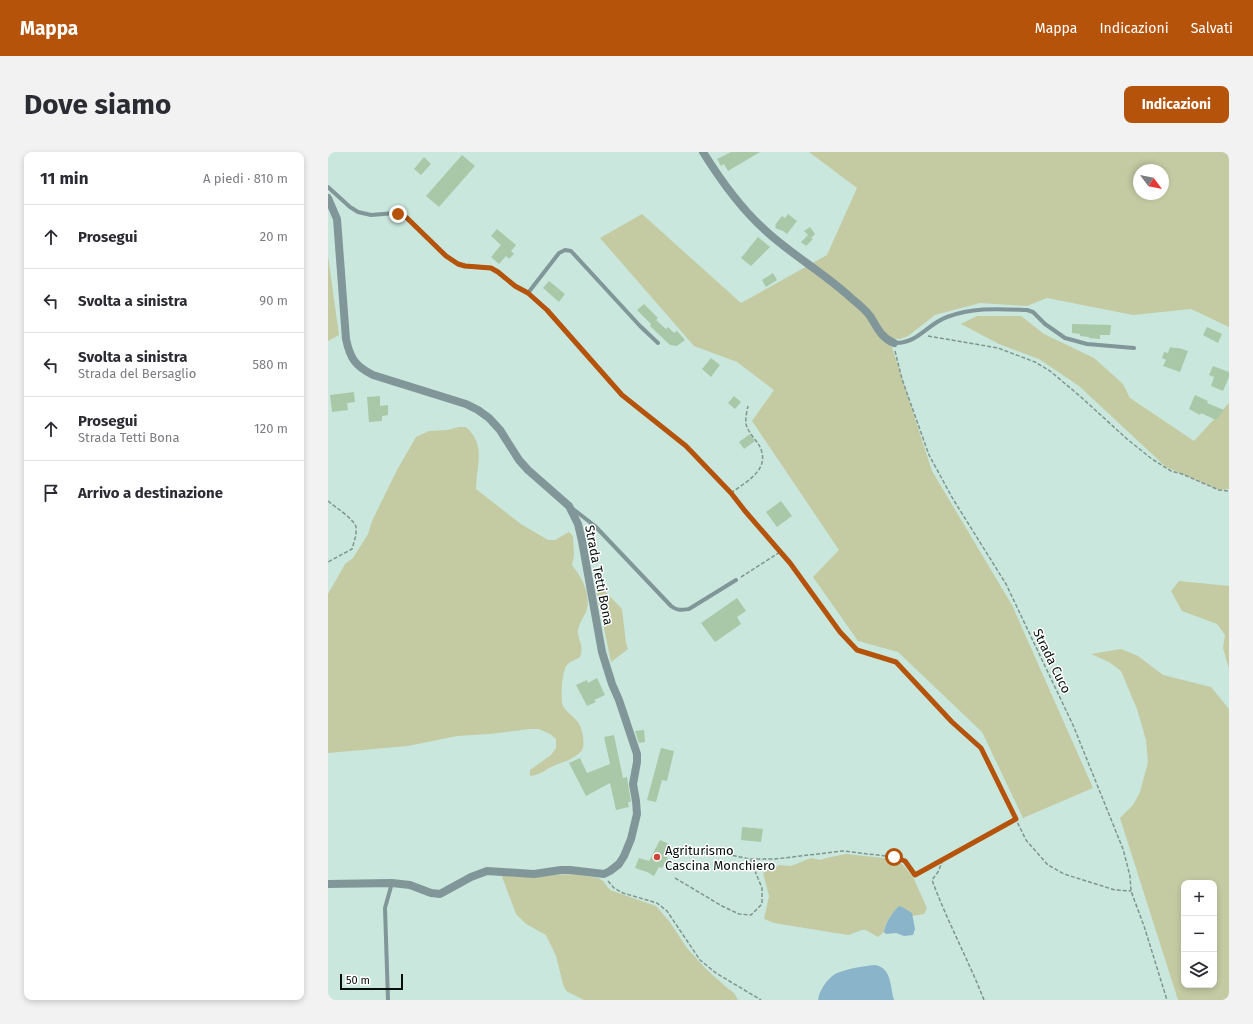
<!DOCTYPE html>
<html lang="it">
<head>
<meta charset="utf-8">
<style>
  body { margin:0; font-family:"Fira Sans",sans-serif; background:#f2f2f3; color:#2b2b33 }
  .controls { position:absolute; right:12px; bottom:12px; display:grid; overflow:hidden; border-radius:8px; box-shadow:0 2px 6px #0003 }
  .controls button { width:36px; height:36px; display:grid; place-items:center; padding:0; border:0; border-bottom:1px solid #e1e1e2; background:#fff; color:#2b2b33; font:20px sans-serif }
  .compass { position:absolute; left:805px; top:12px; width:36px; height:36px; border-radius:50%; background:#fff; box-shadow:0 2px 6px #0003; rotate:122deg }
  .scale { position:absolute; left:12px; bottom:10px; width:63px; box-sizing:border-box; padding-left:4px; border:2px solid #050f0c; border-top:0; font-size:11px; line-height:14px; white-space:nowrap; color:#050f0c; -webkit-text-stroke:3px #fff; paint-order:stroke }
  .stop { position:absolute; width:12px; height:12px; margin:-9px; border:3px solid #b45309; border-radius:50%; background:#fff }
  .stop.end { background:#b45309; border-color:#fff; box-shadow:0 1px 4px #0008 }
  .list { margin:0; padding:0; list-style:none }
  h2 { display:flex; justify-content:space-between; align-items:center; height:52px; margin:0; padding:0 16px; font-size:17px }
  h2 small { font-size:13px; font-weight:400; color:#7c7c81 }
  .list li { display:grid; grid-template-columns:26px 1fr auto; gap:12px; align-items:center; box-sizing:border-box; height:64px; padding:0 16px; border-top:1px solid #e1e1e2 }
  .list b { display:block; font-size:15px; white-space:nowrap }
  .list p { margin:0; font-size:13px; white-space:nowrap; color:#7c7c81 }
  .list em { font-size:13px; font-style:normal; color:#7c7c81 }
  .icon { flex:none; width:22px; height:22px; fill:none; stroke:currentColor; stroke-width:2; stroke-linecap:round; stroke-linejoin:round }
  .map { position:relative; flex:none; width:901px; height:848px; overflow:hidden; border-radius:8px }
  header { display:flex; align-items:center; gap:24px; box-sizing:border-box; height:56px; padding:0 20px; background:#b45309; color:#fff }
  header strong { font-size:19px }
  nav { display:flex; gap:22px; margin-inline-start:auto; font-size:14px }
  .intro { display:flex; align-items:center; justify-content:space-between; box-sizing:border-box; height:96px; padding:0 24px }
  h1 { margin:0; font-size:28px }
  .button { padding:10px 18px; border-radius:8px; background:#b45309; color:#fff; font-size:14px; font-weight:700 }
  main { display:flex; gap:24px; padding:0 24px }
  aside { flex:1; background:#fff; border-radius:8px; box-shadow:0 2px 6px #0003 }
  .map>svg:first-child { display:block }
  .green { fill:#c4cba3; fill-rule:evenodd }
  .water { fill:#8ab4ca }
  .building { fill:#a9c8a8 }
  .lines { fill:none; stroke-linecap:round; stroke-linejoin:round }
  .path { stroke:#7f958e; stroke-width:1.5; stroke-dasharray:4 2; stroke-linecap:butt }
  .service { stroke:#809698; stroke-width:4 }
  .minor { stroke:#809698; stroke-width:8 }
  .route { stroke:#b45309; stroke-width:5 }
  .poi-dot { fill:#d24439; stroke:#fff; stroke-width:1.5 }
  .labels { text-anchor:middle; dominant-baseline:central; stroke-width:3; stroke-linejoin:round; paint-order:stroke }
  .street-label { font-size:13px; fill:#050f0c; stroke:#fff }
  .poi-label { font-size:13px; fill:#050f0c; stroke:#fff; text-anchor:start }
</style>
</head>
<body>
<header>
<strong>Mappa</strong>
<nav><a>Mappa</a><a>Indicazioni</a><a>Salvati</a></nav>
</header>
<div class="intro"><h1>Dove siamo</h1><a class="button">Indicazioni</a></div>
<main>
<aside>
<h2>11 min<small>A piedi · 810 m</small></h2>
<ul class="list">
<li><svg class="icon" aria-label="ahead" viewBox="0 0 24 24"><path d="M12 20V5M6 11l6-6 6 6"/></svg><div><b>Prosegui</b></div><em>20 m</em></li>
<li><svg class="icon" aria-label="left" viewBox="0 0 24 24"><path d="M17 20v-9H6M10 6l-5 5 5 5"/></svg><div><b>Svolta a sinistra</b></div><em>90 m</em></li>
<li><svg class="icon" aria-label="left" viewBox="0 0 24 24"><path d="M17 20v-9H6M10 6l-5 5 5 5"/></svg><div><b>Svolta a sinistra</b><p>Strada del Bersaglio</p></div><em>580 m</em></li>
<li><svg class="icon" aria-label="ahead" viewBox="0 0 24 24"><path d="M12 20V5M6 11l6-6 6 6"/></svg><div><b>Prosegui</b><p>Strada Tetti Bona</p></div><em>120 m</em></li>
<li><svg class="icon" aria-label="arrive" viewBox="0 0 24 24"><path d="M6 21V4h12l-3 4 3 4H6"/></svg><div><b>Arrivo a destinazione</b></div></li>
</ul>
</aside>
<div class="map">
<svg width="901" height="848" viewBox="0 0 901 848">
  <rect width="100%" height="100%" fill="#c9e7dd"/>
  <g class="green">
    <path d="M481 0H901V175L863 157 805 163 719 146 699 154 652 151 607 163 580 184 572 187 561 186 604 319 684 453 765 636 695 666 654 580 570 500 530 489 485 425 511 398 424 269 446 238 409 210 366 194 272 86 314 62 413 151 499 103 529 36ZM811 18H835V42H811Z"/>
    <path d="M0 104 11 183 0 189Z"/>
    <path d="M649 164H693L716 182 766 206 795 232 802 246 866 289 901 251V337L891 338 838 315 751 234 711 207 671 192 633 172Z"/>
    <path d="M131 275H138C159 294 148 314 148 337L193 372 220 388H227L241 380 245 384 246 403 244 413C254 426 264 443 258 460 255 466 250 473 250 480 251 491 256 492 252 505 248 508 242 509 239 513 234 518 232 547 235 554 239 561 247 565 251 572 253 575 254 580 255 584 255 588 256 592 255 596 252 604 237 610 230 612 220 615 212 624 202 624V618L223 603 228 596V587L222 582 211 577H202L162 582 129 584 80 594 0 601V442L17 412 25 406 40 382 44 369 69 318 88 285 101 279 119 278Z"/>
    <path d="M266 428 294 457 298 491 300 497 283 510Z"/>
    <path d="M851 429 901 434V517L895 496 897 483 889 472 854 459 843 439Z"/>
    <path d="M793 497 810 504 835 523 883 535 901 557V848H850L792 666 805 653 812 640 820 610 818 588 809 557 793 519 781 510 763 502ZM856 731H886V833H856Z"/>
    <path d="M518 702 564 707 574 712 585 725 599 756 596 762 584 764V761L573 755C564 760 557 770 556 780L550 785C546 783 541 779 537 778 533 777 526 782 520 783L446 771 436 767 441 744 435 721 441 717 447 716 451 713 463 714 483 706 493 708 498 706Z"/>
    <path d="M173 722 192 725 245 722 270 726 275 729 282 738 328 754 341 769 359 796 377 816 398 835 406 841 410 848H256L238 839 235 832 228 804 218 783 198 772 188 762Z"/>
  </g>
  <g class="water">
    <path d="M571 754 576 756 584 761 587 777 585 783 576 784 568 781 558 782 556 780C557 771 564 761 571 754Z"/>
    <path d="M547 813C564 816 562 835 566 848H490C491 839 499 827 507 822 517 817 535 814 547 813Z"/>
  </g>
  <g class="building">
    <path d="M403 0H432L400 19 396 12 393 14 389 7Z"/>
    <path d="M134 3 147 14 111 55 98 44Z"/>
    <path d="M96 5 103 12 93 23 86 17Z"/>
    <path d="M460 62 469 69 459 82 455 79 447 76 448 74 447 73 454 64 457 66Z"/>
    <path d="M482 75 487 82 483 86 485 87 478 94 473 90 480 83 476 79Z"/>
    <path d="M169 77 188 93 183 99 186 102 181 107 178 104 171 112 163 105 173 93 163 84Z"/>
    <path d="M430 85 442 95 423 114 413 106Z"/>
    <path d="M445 121 449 128 438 135 434 128Z"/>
    <path d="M221 129 237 142 231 150 215 136Z"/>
    <path d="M316 152 330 166 328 168 338 177 340 175 346 181 349 179 357 188 349 194 342 193 322 174 323 172 309 158Z"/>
    <path d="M744 172 783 173 782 183H772V187L761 186V185L752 184V182L744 181Z"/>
    <path d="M879 175 894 182 890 191 875 183Z"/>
    <path d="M842 195 846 196H851L860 199 852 220 835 214 838 208 834 206 836 200 840 201Z"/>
    <path d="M383 206 392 213 383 225 374 217Z"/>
    <path d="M885 214 901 220V225L895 239 883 234 886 225 881 223Z"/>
    <path d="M26 240 27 250 19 251 20 258 4 260 2 243Z"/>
    <path d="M867 243 880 249 879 251 896 258 888 268 873 261 872 263 861 257Z"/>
    <path d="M52 244V254L60 253V263L54 264V269L41 270 39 245Z"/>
    <path d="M406 244 413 250 407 257 400 251Z"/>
    <path d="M422 282 427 289 416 297 411 290Z"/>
    <path d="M453 349 464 364 449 375 438 360Z"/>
    <path d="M409 446 418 459 409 465 413 472 387 490 373 471Z"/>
    <path d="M269 526 277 543 266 548 268 550 259 554 248 533 259 528 260 531Z"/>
    <path d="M316 578 317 590 311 591 307 579Z"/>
    <path d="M286 583 295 626 299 625 303 650H300L301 655 288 658 282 631 258 644 241 611 252 606 259 621 282 612 276 585Z"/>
    <path d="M333 596 346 599 339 629 334 628 328 650 319 648Z"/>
    <path d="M414 675 435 677 433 690 413 688Z"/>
    <path d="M332 688 343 693 337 704 340 706 334 716 331 715 326 724 319 720 307 716 311 706 321 709Z"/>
  </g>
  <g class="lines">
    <g class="path">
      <path d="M205 145 219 158 294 243 358 294 403 341 417 359 462 411 512 480 529 498 568 510 624 570 653 596 698 688 720 713 736 722 787 738 803 739"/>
      <path d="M600 184 670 196 707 210 722 219 753 245 799 287 824 307 843 319 854 322 891 338 901 339"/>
      <path d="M567 199 574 227 601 303 625 347 678 432 745 573 795 697 802 724 803 739 816 774 839 848"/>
      <path d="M403 341C419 329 444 317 431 293 427 287 420 280 418 272 417 267 419 259 420 254"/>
      <path d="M0 349C7 355 26 367 28 375 29 382 26 390 24 397L0 410"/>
      <path d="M413 425 452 400"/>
      <path d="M357 700 393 701 422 707H447L515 699 566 705 577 709 587 723 615 708"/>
      <path d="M347 726 394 754 411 762 423 763 434 752V736L422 707"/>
      <path d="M280 729 286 736 295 741 329 751 339 759 372 808 388 821 433 848"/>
      <path d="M656 848C640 807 619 769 604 728L610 720 615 708 688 667"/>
    </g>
    <g class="service">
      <path d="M0 35 22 55 30 60 43 63 67 61 71 62 79 66 118 104 129 111 137 114 163 116 170 120 187 134 200 141 231 101 237 98 243 99 312 174 330 191"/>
      <path d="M566 191C590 192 599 172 619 165 646 155 671 157 699 158L705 160 717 172 737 186 759 192 806 196"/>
      <path d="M245 357 267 374 343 454C349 459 354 458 361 457L408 428"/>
      <path d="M60 848 57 756 64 731"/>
    </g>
    <g class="minor">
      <path d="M375 0C393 29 412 56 438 79 464 103 496 121 522 145 529 151 537 157 542 164 549 175 553 186 566 191"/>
      <path d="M0 46 9 67 18 187C22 206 27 214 45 223L138 252 150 258 161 266 172 278 191 308 200 318 241 354 250 372 254 389 274 500 284 532 291 548 309 602V610L305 632 308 649 309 662 303 687 296 704 291 712 282 719 276 722 242 718H233L206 722 159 719 143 725 112 742 103 741 82 733 64 731 0 732"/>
    </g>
  </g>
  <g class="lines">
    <path class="route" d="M70 62 79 66 118 104 130 112 137 114 163 116 170 120 187 134 200 141 219 158 294 243 358 294 403 341 417 359 462 411 512 480 529 498 568 510 624 570 653 596 688 667 587 723 577 709 566 705"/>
  </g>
  <circle class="poi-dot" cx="329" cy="705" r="4"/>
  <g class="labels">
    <g class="street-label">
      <text transform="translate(271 423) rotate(79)">Strada Tetti Bona</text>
      <text transform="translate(724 509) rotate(64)">Strada Cuco</text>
    </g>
    <g class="poi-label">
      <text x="337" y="698">Agriturismo<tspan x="337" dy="15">Cascina Monchiero</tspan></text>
    </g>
  </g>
</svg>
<div class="controls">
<button>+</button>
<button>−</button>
<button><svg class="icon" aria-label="layers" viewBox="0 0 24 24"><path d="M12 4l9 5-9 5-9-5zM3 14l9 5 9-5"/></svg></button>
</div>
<svg class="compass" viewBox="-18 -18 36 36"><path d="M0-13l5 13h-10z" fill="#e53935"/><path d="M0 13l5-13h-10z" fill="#7c7c81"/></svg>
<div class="scale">50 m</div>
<div class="stop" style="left:566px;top:705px"></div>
<div class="stop end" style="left:70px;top:62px"></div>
</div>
</main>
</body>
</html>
